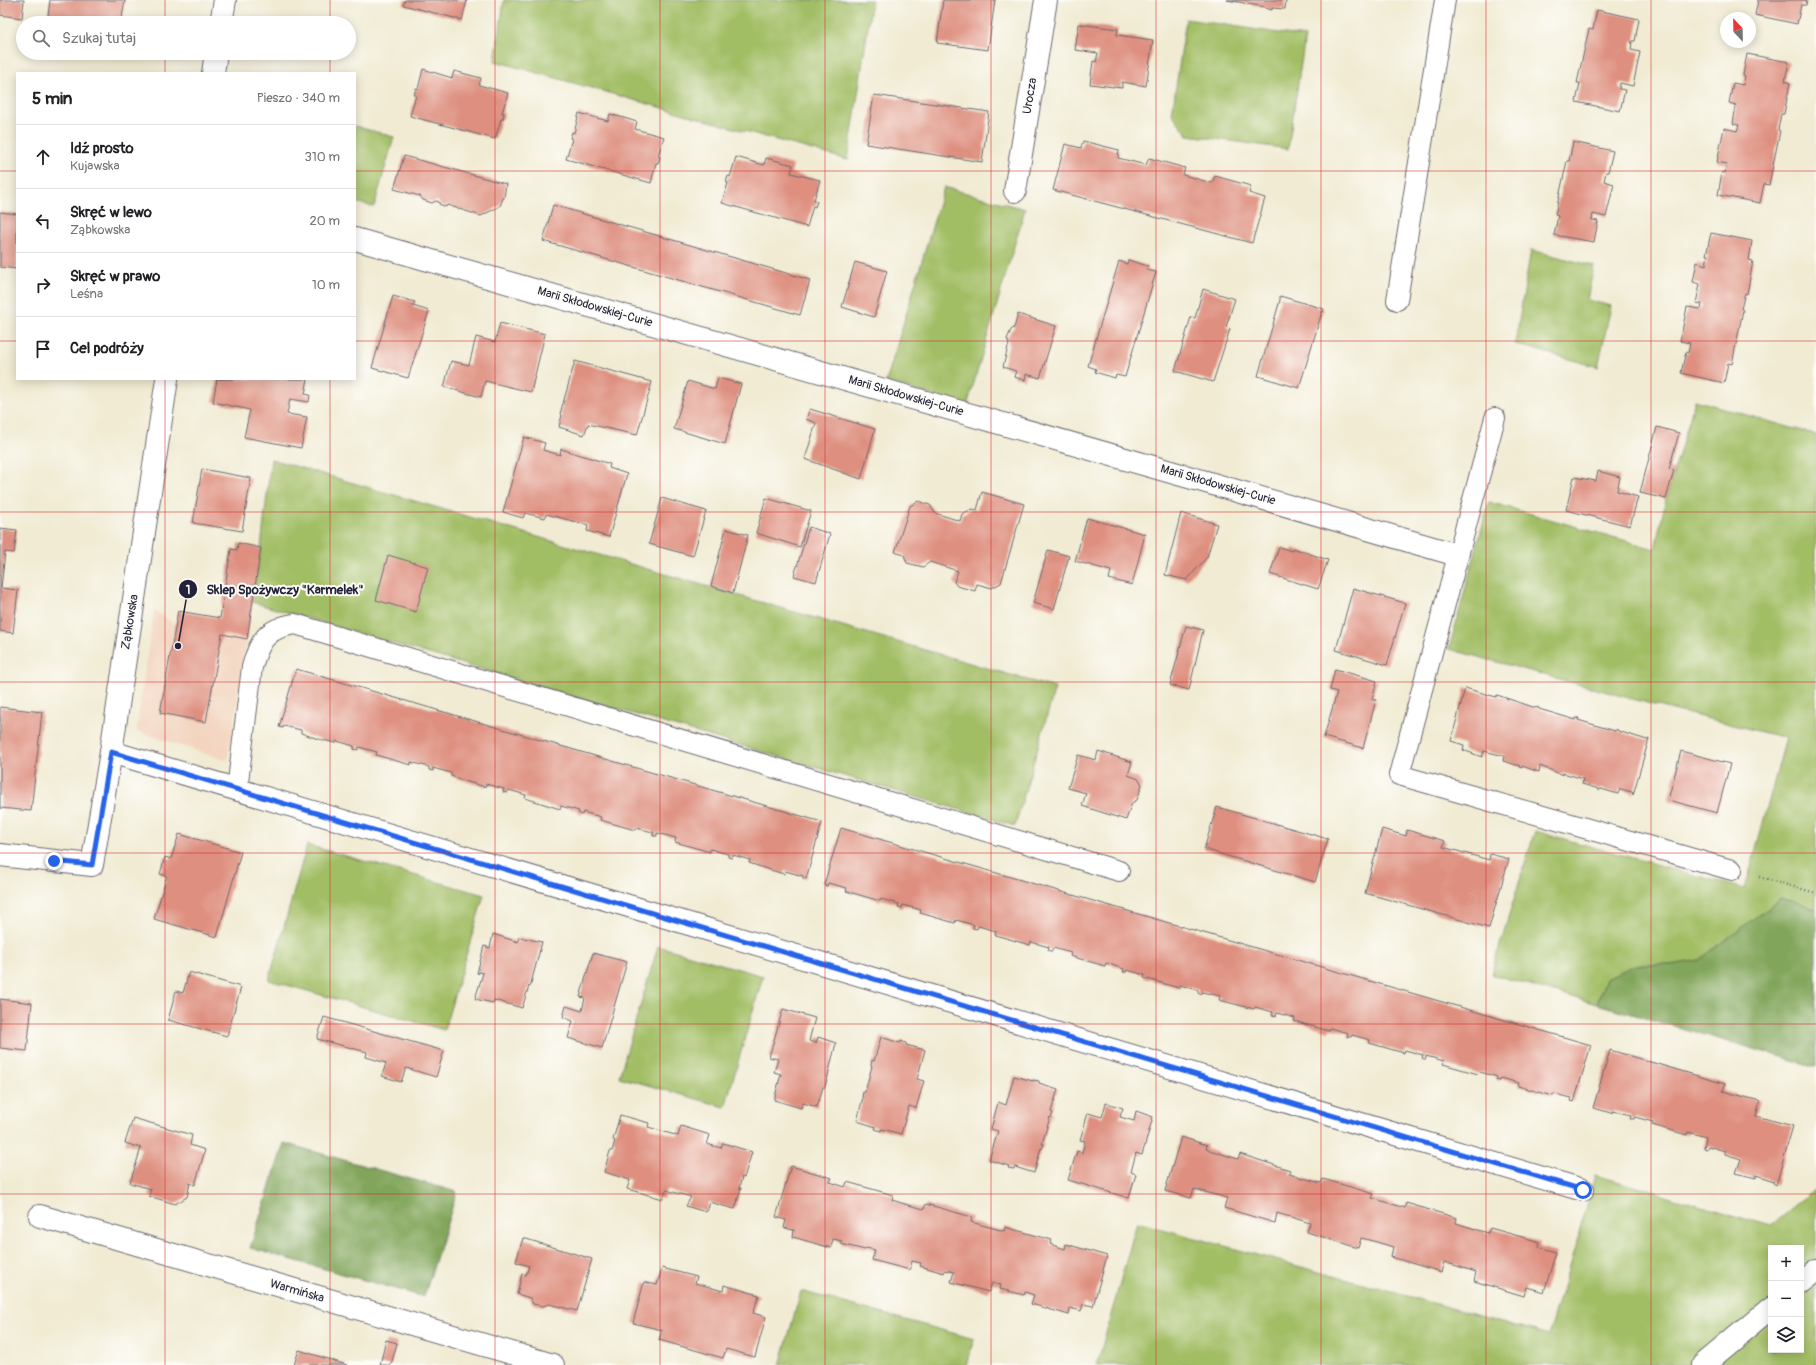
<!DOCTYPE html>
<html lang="pl">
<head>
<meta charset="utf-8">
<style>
  body { margin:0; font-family:Pangolin,sans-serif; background:#f2f2f2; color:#202124 }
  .controls { position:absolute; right:12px; bottom:12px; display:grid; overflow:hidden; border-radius:0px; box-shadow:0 2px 10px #0003 }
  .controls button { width:36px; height:36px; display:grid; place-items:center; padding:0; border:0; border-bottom:1px solid #e0e0e0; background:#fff; color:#202124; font:20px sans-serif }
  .compass { position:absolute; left:1720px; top:12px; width:36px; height:36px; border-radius:50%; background:#fff; box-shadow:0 2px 10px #0003; rotate:338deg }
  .stop { position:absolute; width:12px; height:12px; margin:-9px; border:3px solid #2563eb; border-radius:50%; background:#fff }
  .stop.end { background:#2563eb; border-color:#fff; box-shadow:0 1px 4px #0008 }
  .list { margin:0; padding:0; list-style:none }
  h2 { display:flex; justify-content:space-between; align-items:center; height:52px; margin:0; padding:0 16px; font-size:17px }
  h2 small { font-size:13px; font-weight:400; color:#757577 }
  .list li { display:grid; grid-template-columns:26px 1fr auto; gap:12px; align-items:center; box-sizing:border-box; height:64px; padding:0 16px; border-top:1px solid #e0e0e0 }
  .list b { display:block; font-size:15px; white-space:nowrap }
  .list p { margin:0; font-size:13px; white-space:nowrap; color:#757577 }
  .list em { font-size:13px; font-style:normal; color:#757577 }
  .icon { flex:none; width:22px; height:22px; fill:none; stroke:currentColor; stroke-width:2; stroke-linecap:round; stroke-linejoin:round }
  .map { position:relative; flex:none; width:1816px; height:1365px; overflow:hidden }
  .search { position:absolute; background:#fff; box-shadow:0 2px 10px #0003; left:16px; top:16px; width:340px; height:44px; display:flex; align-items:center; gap:10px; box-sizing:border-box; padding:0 14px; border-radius:22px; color:#757577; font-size:15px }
  .panel { position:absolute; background:#fff; box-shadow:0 2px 10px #0003; left:16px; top:72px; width:340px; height:308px; border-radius:0px }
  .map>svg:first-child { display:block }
  .built { fill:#f3d4bf }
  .green { fill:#a2be65; stroke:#627050; fill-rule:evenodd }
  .forest { fill:#81a55a; stroke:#52644a }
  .building { fill:#de8f7f }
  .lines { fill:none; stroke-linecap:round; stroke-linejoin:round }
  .service-casing { stroke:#6a6870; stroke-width:22 }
  .minor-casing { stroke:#6a6870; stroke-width:24 }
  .tertiary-casing { stroke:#6a6870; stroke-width:24 }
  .path { stroke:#6a6870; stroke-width:2.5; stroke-dasharray:1 3; stroke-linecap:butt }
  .service { stroke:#fff; stroke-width:20 }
  .minor { stroke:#fff; stroke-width:22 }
  .tertiary { stroke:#fff; stroke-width:22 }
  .route { stroke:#2563eb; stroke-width:5 }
  .grid { fill:none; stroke:#d62828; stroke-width:1; stroke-opacity:0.55 }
  .labels { text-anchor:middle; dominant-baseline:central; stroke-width:4; stroke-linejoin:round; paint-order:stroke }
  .street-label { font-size:12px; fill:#22223b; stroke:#fdfcf7 }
  .leader { fill:none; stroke:#22223b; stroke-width:1.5 }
  .callout-dot { fill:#22223b; stroke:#fdfcf7; stroke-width:1.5 }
  .mark-label { font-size:12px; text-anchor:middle; font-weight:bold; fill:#fff }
  .callout-label { font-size:13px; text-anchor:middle; font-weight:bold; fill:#22223b; stroke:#fdfcf7; stroke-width:4; stroke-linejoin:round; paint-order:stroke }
</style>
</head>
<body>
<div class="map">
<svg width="1816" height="1365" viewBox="0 0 1816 1365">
  <rect width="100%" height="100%" fill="#fdfcf7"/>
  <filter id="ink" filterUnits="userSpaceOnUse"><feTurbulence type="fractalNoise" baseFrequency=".025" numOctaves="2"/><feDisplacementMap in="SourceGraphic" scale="8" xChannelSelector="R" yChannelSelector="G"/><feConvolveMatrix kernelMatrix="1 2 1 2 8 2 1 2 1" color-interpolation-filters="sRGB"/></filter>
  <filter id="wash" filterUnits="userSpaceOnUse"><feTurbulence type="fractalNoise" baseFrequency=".012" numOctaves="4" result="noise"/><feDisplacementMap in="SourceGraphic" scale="16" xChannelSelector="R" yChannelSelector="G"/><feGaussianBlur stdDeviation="0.9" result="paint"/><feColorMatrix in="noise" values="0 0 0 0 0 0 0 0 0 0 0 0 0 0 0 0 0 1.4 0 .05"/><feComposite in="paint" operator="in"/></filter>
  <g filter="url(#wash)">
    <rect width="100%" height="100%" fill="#f1ebd3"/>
    <path class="built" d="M154 610 175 625 247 639 228 761 136 731Z"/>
    <g class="green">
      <path d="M504 0H872L848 160 495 61Z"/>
      <path d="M1186 19 1305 37 1288 149 1188 135 1172 114Z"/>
      <path d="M355 126 394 137 374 207 355 202Z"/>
      <path d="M944 187 1025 209 967 406 886 382Z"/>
      <path d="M1531 250 1594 266 1587 300 1611 306 1598 367 1515 344Z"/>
      <path d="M1695 400 1816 435V908L1781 898 1699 960 1671 965H1636L1606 978 1597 1004 1491 974 1535 831 1745 889 1786 738 1673 710 1449 649 1489 502 1655 549 1666 499Z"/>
      <path d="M271 459 1055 688 1015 826 252 602 261 548Z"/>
      <path d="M307 845 484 895 444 1030 269 980Z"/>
      <path d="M658 946 763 976 725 1107 619 1077Z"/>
      <path d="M1596 1175 1771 1226 1816 1189V1365H1097L1137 1222 1549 1335ZM1771 1248H1801V1350H1771Z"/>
      <path d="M801 1291 974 1339 966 1365H780Z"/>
    </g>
    <g class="forest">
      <path d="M1781 898 1816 908V1067L1597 1004 1606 978 1636 965H1671L1699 960Z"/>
      <path d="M284 1143 457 1192 424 1297 250 1248Z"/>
    </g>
    <g id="blocks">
      <g class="building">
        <path d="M0 0H24L22 18 0 15Z"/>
        <path d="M50 0H125L121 23H47Z"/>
        <path d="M405 0H467L462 20 403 5Z"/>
        <path d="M943 0H995L988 50 937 43Z"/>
        <path d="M1227 0H1286L1285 9 1272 8V10L1265 8V7L1248 4 1246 5 1244 3Z"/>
        <path d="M1758 0H1807L1806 5H1801L1797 24 1755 15Z"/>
        <path d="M1597 10 1639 19 1635 41H1632L1631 50 1640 52 1633 86 1620 83 1619 89 1625 90 1620 111 1576 102 1580 83H1577L1589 29 1593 30Z"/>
        <path d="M1079 24 1118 29 1117 35 1153 40 1146 86 1122 82V88L1090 84 1093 61 1096 62 1098 53 1075 50Z"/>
        <path d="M1747 54 1789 62 1785 81 1790 83 1784 114H1781L1778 130 1780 131 1769 185 1764 184 1760 203 1718 195 1722 172 1725 173 1727 164 1717 162 1724 128 1737 131 1739 125 1733 124 1736 105 1729 103 1733 83 1743 85 1745 76 1743 75Z"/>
        <path d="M423 69 452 78 454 71 481 78 479 85 508 93 502 113H504L503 119H501L495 139 410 116 416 95H414L416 88 418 89Z"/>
        <path d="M874 95 989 112 982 162 866 144Z"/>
        <path d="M579 113 608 121 610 114 624 118 637 122 635 129 664 137 658 156 660 157 658 163H656L651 183 566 159 572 139 570 138 572 132 574 133Z"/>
        <path d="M1083 141 1119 150 1118 158 1146 165 1149 158 1185 168 1183 175 1212 183 1215 176 1251 186 1249 193 1265 198 1252 243 1053 190 1065 144 1081 148Z"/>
        <path d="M1573 142 1613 151 1608 172H1606L1604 181 1614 184 1606 217 1593 214 1592 220 1598 221 1594 242 1554 235 1558 216 1555 215 1567 161H1569Z"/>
        <path d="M404 156 506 184 504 198H503L500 206 481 216 447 205 446 207 439 204V202L436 201 432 203 423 200 420 196 394 189Z"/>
        <path d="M736 157 764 165 766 158 793 165 791 173 820 180 814 200 817 201 815 207 813 206 807 227 722 203 728 183 726 182 728 176 730 177Z"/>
        <path d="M553 205 810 280 800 315 543 241Z"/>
        <path d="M0 212 17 214V269L0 267Z"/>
        <path d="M1711 233 1752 241 1749 260 1753 261 1747 294 1745 293 1741 309 1743 310 1732 364 1728 363 1724 383 1681 373 1686 352 1688 353 1690 343 1680 341 1687 307 1701 309 1702 304 1696 303 1700 284 1693 282 1697 262 1706 265 1708 255H1706Z"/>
        <path d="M1128 260 1148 266 1147 270 1156 272 1125 377 1116 375 1115 378 1095 372 1096 369 1088 366 1119 261 1127 264Z"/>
        <path d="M855 262 887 271 874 317 842 307Z"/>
        <path d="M1203 289 1235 299 1226 327 1230 329 1213 382 1175 371 1191 317 1195 318Z"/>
        <path d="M393 296 415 302 413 306 429 311 408 378 372 368Z"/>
        <path d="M1280 296 1324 309 1323 312H1322L1299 388 1258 376 1280 300Z"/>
        <path d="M1018 314 1056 326 1040 378 1026 374 1025 380 1014 377 1016 371 1003 367 1009 343 1007 339 1011 330 1014 328Z"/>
        <path d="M500 323 545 334 531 392 485 381 481 397 444 387 451 361 469 365 476 337 495 342Z"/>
        <path d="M575 361 652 382 637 435 588 424 584 435 559 427 562 415 560 414Z"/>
        <path d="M718 378 741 384 725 444 674 429 688 381 715 389Z"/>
        <path d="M217 379H308L305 394 310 395 309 402 290 399 287 414 307 417 301 448 244 437 250 410 213 402Z"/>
        <path d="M810 409 875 429 861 479 805 459 816 423 806 419Z"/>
        <path d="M1657 427 1679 433 1669 469 1674 470 1666 499 1640 493Z"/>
        <path d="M524 437 545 443 543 450 560 455 561 449 610 464 609 468 627 474 609 537 587 531 588 525 546 514 545 518 525 513 523 518 503 512Z"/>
        <path d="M202 469 251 478 242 531 193 523Z"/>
        <path d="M1598 471 1620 477 1617 491 1638 497 1630 526 1566 510 1574 477 1596 481Z"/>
        <path d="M982 492 1024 504 1001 583 992 588 977 584 975 591 957 586 954 582 958 571 930 562 923 567 907 563 904 555 895 552 910 506 918 501 930 505 935 513 960 521 962 514 972 509 977 510Z"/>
        <path d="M662 498 706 511 693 556 649 544Z"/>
        <path d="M766 498 811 511 800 547 756 533Z"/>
        <path d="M1181 513 1217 524 1207 557 1187 580 1165 575Z"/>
        <path d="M1087 518 1145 534 1132 585 1109 579 1111 571 1075 561Z"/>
        <path d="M809 527 830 534 816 582 794 576Z"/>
        <path d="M0 528 17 530 14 553 5 552 1 588 18 590 13 633 0 631Z"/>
        <path d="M726 529 748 535 733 593 711 586Z"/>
        <path d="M238 543 261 548 247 639 222 634 206 722 160 713 178 611 220 618 231 549 237 550Z"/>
        <path d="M1279 547 1292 551 1293 548 1328 560 1318 589 1270 574Z"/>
        <path d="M1048 550 1069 556 1054 609 1033 603Z"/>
        <path d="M388 555 428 567 416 612 376 600Z"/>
        <path d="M1353 588 1405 603 1387 665 1336 650Z"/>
        <path d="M1186 626 1203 630 1189 690 1170 685Z"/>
        <path d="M296 669 822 822 806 879 803 878V876L785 871 784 874 767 869 749 863 750 860 733 855 732 858 728 857V854L710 849V852L675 842 676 838 657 833V836H653V832L636 828 635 830 600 820 601 817 583 812 582 815 578 813 579 811 561 806 560 809 525 798 526 795 509 790 507 793 503 792 504 789 486 784 485 787 468 782 451 776V773L433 768V771L429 770V767L411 762V765L393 760 376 755 377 752 359 747 358 750 354 749V746L337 741 336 743 318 739 301 733V730L284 726 283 728 279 727Z"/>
        <path d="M1335 669 1377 681 1372 699 1376 700 1363 748 1324 737 1337 692 1330 690Z"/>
        <path d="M1465 688 1496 697 1497 695 1536 708 1538 707 1539 709 1576 720V718H1579L1578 720 1615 731 1617 729 1618 731 1647 740 1649 739 1633 795 1632 792 1620 789 1618 794 1601 789 1599 790V789L1582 784 1583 779 1563 773V775L1540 766 1539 772 1522 766V768L1519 767 1520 766 1503 761 1504 756 1484 751 1482 757 1463 750 1464 745 1451 741Z"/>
        <path d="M0 707 42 712 31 811 0 808Z"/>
        <path d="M1098 751 1132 762 1128 775 1139 779 1142 785 1137 800 1132 803 1126 820 1082 806 1086 793 1068 788 1078 755 1096 760Z"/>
        <path d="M1681 751 1730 764 1717 813 1668 800Z"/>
        <path d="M1217 807 1328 839 1315 882 1204 849Z"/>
        <path d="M841 828 1591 1045 1574 1102 1571 1101 1572 1098 1554 1094 1553 1096 1518 1086 1519 1083 1501 1078 1500 1081 1496 1080 1497 1077 1480 1072 1478 1074 1443 1064 1444 1061 1426 1056V1059H1424L1422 1058 1423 1055 1405 1050 1404 1053 1369 1043 1370 1040 1352 1035 1351 1037H1347L1348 1033 1330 1028 1329 1031 1294 1021 1295 1018 1277 1013 1276 1016 1272 1015 1273 1012 1255 1007 1254 1009 1219 1000 1220 996 1202 992 1201 994H1199L1198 993V990L1180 985 1179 988 1144 978 1145 975 1127 970 1126 972H1123L1124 969 1106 963 1105 966 1070 956 1071 953 1053 948 1052 951H1050L1048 950 1049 947 1031 942 1030 945 995 935 996 931 978 926 977 929 973 928 974 925 956 920 955 923 920 913 921 910 903 905 902 908 898 907 899 904 881 899 880 901 846 891 847 888 828 883 827 886 824 885Z"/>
        <path d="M1382 829 1406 836 1407 830 1445 841 1443 847 1489 860 1490 854 1509 859 1489 928 1365 893Z"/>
        <path d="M179 834 241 852 217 937 154 919 167 876 160 874 165 857 171 859Z"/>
        <path d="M493 934 518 942 519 937 542 942 530 987 529 986 522 1008 494 1000 493 1003 475 999 483 973 479 972 478 974 477 973 484 946 490 948Z"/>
        <path d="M593 953 627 962 602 1048 568 1038 573 1021 563 1017 566 1006 582 1011 585 998 580 997Z"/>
        <path d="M189 972 241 987 227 1036 168 1020 176 991 183 993Z"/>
        <path d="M0 999 32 1003 27 1051 0 1048Z"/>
        <path d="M783 1009 815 1018 809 1041 816 1043 818 1037 836 1043 825 1087H823L817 1107 803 1103 801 1108 774 1100 781 1074 774 1072 778 1059 769 1057Z"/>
        <path d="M324 1017 444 1051 436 1077 406 1068 401 1082 382 1076 386 1063 366 1057 367 1052 317 1039Z"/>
        <path d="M881 1037 900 1043 901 1041 906 1043V1045L925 1050 917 1079 924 1081 916 1108 909 1106 901 1134 882 1129 881 1131 875 1129 876 1127 857 1121 863 1097H862L863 1092H865L872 1066H871L872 1060 874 1061Z"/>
        <path d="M1610 1050 1725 1084 1723 1091 1760 1101 1756 1116 1793 1126 1776 1185 1773 1183 1774 1181 1756 1175V1178L1736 1173 1741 1159 1725 1154V1151L1708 1146 1707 1149 1704 1148 1706 1137 1688 1132 1687 1135 1652 1125 1653 1122 1635 1117 1634 1119H1630L1631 1115 1613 1111 1612 1113 1593 1108Z"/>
        <path d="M1014 1076 1033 1081V1080L1039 1081V1083L1058 1089 1051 1112 1053 1113 1051 1118 1050 1117 1042 1144H1044L1042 1149 1041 1148 1034 1173 1015 1167 1014 1169 1008 1168 1009 1166 989 1160 998 1131 991 1129 998 1102 1006 1105Z"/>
        <path d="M1106 1103 1123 1108 1120 1117 1134 1121 1136 1111 1153 1117 1142 1155 1136 1153 1131 1172 1136 1174 1129 1198 1068 1180 1077 1151 1082 1153 1085 1141 1080 1140 1088 1113 1102 1117Z"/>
        <path d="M620 1115 649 1123 648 1127 678 1136 681 1126 710 1135 707 1144 721 1148 723 1143 752 1152 744 1178 742 1177 739 1188H741L735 1209 709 1202 706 1212 689 1207 686 1206 691 1197 666 1190 663 1199 627 1189 630 1180 604 1172 610 1151H612L615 1141 613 1140Z"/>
        <path d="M133 1118 192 1135 190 1145 205 1150 195 1185 190 1183 187 1197 175 1204 149 1196 151 1189 130 1183 141 1148 125 1143Z"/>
        <path d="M1181 1137 1207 1145 1206 1149 1238 1159 1240 1154 1290 1170 1289 1174 1321 1183 1323 1179 1374 1194 1372 1198 1405 1208 1406 1203 1457 1218 1456 1223 1488 1233 1490 1228 1540 1242 1539 1247 1556 1252 1544 1292 1527 1287 1524 1296 1474 1281 1476 1272 1444 1262 1441 1272 1391 1257 1393 1247 1377 1242 1361 1238 1358 1248 1307 1232 1310 1223 1294 1218 1277 1213 1275 1223 1224 1208 1227 1198 1194 1189 1191 1198 1165 1191Z"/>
        <path d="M791 1166 832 1178 830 1182 845 1187 847 1182 893 1195 892 1200 908 1205 924 1209 926 1204 972 1217 971 1222 1004 1231 1005 1227 1052 1240 1050 1244 1065 1249 1066 1244 1107 1256 1093 1306 1083 1304 1081 1311 1070 1308 1069 1315 1031 1304 1034 1295 1025 1292 1024 1295 1000 1289 1001 1285 992 1283 989 1292 951 1282 954 1272 945 1270 944 1273 920 1266 921 1263 912 1261 910 1270 872 1260 875 1250 866 1248 865 1250 841 1244 842 1241 833 1239 831 1248 793 1237 794 1230 784 1228 786 1220 776 1217Z"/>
        <path d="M523 1238 592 1259 577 1311 549 1304 543 1306 533 1304 530 1298 517 1294 522 1274 526 1275 529 1266 516 1262Z"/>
        <path d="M662 1268 697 1277 695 1283 723 1291 724 1285 759 1295 753 1313 766 1317 755 1357 726 1349 723 1358 659 1340 662 1330 633 1323 644 1282 657 1285Z"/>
        <path d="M386 1340 397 1343 391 1365H380Z"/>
        <path d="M299 1350 347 1365H294Z"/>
      </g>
    </g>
  </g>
  <g filter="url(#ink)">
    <use href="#blocks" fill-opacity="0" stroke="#6a6870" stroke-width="1"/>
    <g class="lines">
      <g class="service-casing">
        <g id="service">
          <path d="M1397 300 1445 0"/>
          <path d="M1495 418 1399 775 1732 870"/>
          <path d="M237 790 252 667C259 641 267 628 295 624L1119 871"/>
        </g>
      </g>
      <g class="minor-casing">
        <g id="minor">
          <path d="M1015 191 1046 0"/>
          <path d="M355 239 1206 482 1457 555"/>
          <path d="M0 855 92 865 111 752 1583 1190"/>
          <path d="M40 1216 553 1365"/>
          <path d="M1801 1283 1816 1271"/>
          <path d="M1703 1365 1771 1308"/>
        </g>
      </g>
      <g class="tertiary-casing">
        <g id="tertiary">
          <path d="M221 23 225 0"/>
          <path d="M213 73 216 53"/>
          <path d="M111 752 167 379"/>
        </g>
      </g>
      <path class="path" d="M1759 877 1816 893"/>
      <use href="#service" class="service"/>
      <use href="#minor" class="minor"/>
      <use href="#tertiary" class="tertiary"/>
    </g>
  </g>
  <g class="lines" filter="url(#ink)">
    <path class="route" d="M54 861 92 865 111 752 1583 1190"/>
  </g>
  <path class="grid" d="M165 0V23M330 0V23M495 0V1365M660 0V1365M825 0V1365M991 0V1365M1156 0V1365M1321 0V1365M1486 0V1365M1651 0V1365M165 53V73M330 53V73M0 171H17M355 171H1816M0 341H17M355 341H1816M165 379V1365M330 379V1365M0 512H1816M0 682H1816M0 853H1816M0 1024H1816M0 1194H1816"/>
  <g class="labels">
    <g class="street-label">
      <text transform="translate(1030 96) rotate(-81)">Urocza</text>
      <text transform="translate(595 307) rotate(16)">Marii Skłodowskiej-Curie</text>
      <text transform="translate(906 396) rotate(16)">Marii Skłodowskiej-Curie</text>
      <text transform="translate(1218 485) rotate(16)">Marii Skłodowskiej-Curie</text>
      <text transform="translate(130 622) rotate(-81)">Ząbkowska</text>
      <text transform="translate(297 1291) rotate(16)">Warmińska</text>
    </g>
  </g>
  <path class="leader" d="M178 646L188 589"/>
  <g class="callout-dot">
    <circle cx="178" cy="646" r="4"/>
    <circle cx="188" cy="589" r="10"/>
  </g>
  <g class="mark-label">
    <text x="188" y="594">1</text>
  </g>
  <g class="callout-label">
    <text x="285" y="594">Sklep Spożywczy "Karmelek"</text>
  </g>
</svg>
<div class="controls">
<button>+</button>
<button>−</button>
<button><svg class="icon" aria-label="layers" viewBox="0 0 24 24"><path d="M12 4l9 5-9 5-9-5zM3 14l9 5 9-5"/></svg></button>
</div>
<svg class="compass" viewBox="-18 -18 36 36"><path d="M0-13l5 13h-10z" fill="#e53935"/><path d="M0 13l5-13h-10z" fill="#757577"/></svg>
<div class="stop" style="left:1583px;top:1190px"></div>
<div class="stop end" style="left:54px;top:861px"></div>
<div class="search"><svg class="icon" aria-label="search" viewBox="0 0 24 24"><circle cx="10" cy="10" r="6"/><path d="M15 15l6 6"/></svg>Szukaj tutaj</div>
<section class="panel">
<h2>5 min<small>Pieszo · 340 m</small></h2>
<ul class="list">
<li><svg class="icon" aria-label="ahead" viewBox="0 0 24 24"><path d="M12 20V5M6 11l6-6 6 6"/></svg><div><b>Idź prosto</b><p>Kujawska</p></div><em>310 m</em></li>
<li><svg class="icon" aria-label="left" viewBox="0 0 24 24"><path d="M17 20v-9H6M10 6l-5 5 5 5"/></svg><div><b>Skręć w lewo</b><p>Ząbkowska</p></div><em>20 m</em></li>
<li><svg class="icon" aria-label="right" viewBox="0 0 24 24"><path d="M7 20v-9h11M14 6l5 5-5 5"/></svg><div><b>Skręć w prawo</b><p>Leśna</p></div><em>10 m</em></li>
<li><svg class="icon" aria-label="arrive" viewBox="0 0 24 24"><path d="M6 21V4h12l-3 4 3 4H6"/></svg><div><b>Cel podróży</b></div></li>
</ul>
</section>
</div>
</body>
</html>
